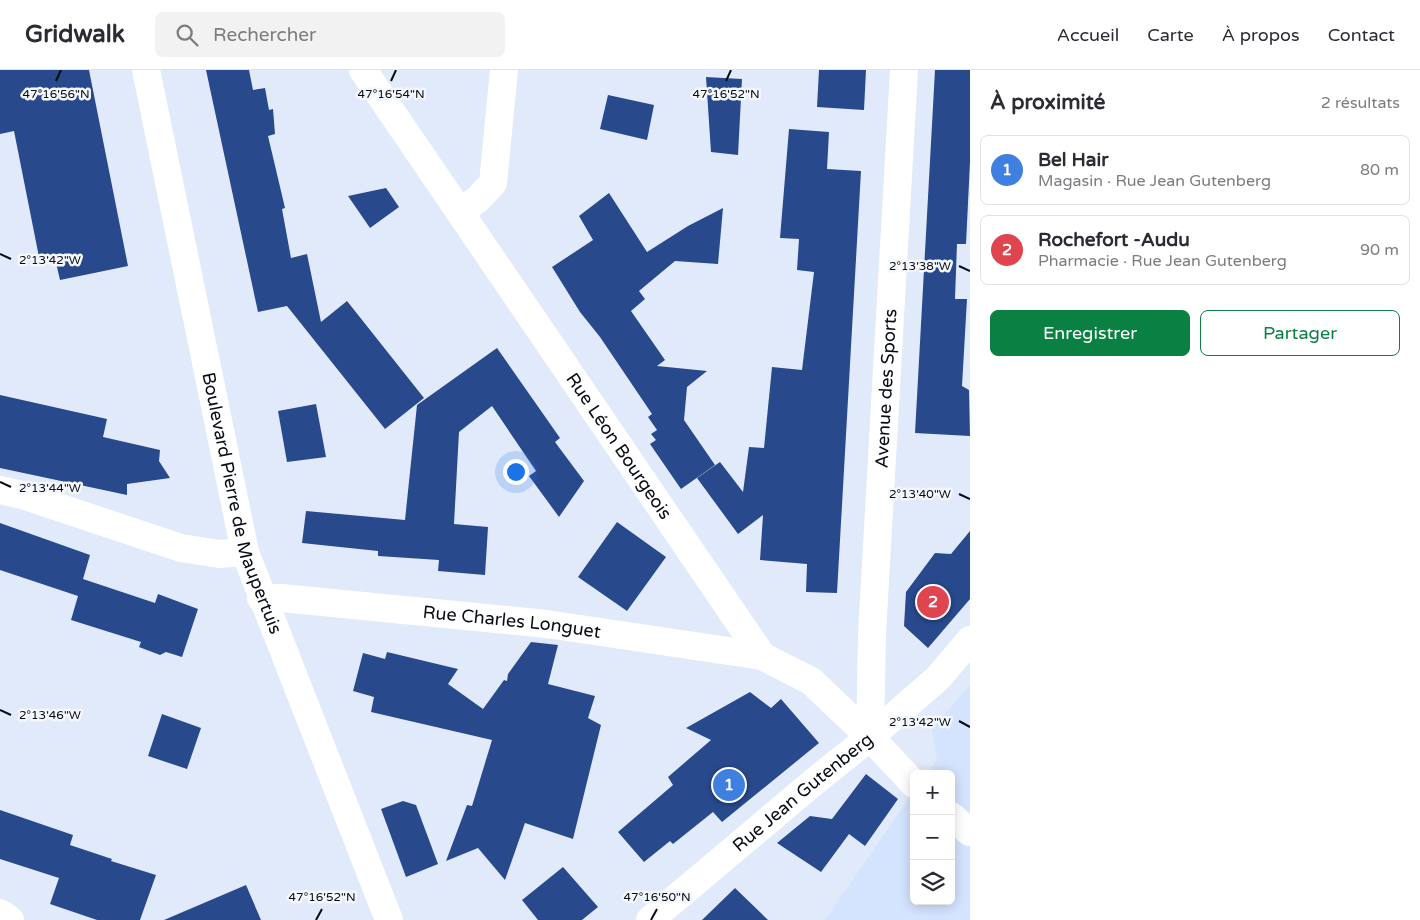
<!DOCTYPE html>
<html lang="fr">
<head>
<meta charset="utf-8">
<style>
  body { margin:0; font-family:"Varela Round",sans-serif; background:#f2f2f3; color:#2b2b33 }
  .controls { position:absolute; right:15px; bottom:15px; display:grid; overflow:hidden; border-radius:8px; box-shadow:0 2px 12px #0003 }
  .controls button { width:45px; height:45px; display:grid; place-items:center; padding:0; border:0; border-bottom:1px solid #e1e1e2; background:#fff; color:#2b2b33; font:25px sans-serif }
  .you { position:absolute; left:515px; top:401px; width:18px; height:18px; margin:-12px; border:4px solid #fff; border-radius:50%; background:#1a73e8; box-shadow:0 0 0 8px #1a73e833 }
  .badge { display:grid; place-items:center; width:32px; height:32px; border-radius:50%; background:#0b8043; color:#fff; font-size:16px; font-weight:700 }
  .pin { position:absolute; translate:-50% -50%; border:2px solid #fff; box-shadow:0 1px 5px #0006 }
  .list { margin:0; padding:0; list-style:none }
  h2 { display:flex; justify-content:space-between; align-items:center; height:65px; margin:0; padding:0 20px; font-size:21px }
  h2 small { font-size:16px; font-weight:400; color:#7c7c81 }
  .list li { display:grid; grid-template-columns:32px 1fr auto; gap:15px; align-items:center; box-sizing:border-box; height:70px; margin:0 10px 10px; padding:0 10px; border:1px solid #e1e1e2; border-radius:8px }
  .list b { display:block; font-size:19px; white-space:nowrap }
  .list p { margin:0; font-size:16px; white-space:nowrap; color:#7c7c81 }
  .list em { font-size:16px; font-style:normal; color:#7c7c81 }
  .actions { display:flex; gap:10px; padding:15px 20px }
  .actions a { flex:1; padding:11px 0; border:1px solid #0b8043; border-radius:8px; text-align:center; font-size:18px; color:#0b8043 }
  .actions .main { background:#0b8043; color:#fff }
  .icon { flex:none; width:28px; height:28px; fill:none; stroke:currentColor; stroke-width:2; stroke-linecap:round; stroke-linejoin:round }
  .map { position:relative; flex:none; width:970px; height:850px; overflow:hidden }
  header { display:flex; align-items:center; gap:30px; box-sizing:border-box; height:70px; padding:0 25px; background:#fff; border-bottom:1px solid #e1e1e2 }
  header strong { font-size:24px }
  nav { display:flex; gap:28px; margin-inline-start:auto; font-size:18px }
  .search { width:350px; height:45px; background:#f2f2f3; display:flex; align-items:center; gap:12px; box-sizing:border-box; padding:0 18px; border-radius:8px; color:#7c7c81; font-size:19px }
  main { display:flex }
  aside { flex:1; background:#fff }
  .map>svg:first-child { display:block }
  .built { fill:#d4e3fe }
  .building { fill:#29498d }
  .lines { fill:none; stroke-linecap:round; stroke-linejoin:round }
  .minor { stroke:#fff; stroke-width:28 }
  .major { stroke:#fff; stroke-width:28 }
  .ticks { fill:none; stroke:#070b14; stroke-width:2 }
  .labels { text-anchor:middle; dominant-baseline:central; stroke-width:5; stroke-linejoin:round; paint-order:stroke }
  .street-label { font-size:18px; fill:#070b14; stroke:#f4f7fc }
  .ticks-label { font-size:12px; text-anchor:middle; fill:#070b14; stroke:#f4f7fc; stroke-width:5; stroke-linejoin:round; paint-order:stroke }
</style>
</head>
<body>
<header>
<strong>Gridwalk</strong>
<div class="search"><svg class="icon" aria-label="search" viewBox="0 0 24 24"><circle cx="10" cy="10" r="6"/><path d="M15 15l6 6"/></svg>Rechercher</div>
<nav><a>Accueil</a><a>Carte</a><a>À propos</a><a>Contact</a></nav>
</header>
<main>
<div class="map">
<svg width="970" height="850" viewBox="0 0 970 850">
  <rect width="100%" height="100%" fill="#e1eafa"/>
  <path class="built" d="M970 615V850H825L914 721V831H951V704H926L937 690 932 659Z"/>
  <g class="building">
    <path d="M0 0H89L128 196 60 210 54 184 39 187 14 61 0 64Z"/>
    <path d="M206 0H249L253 20 265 18 269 40 273 39 275 64 268 66 285 138 282 139 291 188 307 184 321 252 347 231 424 328 385 359 287 236 258 242Z"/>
    <path d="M819 0H866L864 40 817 37Z"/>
    <path d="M935 0H970V92L966 174H957L955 229H967L962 316 969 320 970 366 915 363Z"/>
    <path d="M706 7 742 9 738 85 711 82Z"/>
    <path d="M608 25 654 35 647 70 600 59Z"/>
    <path d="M789 59 829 62 827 99 861 101 837 523 806 522 807 494 760 490 763 445 738 464 697 408 720 392 743 422 749 377 764 378 772 297 802 300 814 202 797 200 799 169 780 168Z"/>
    <path d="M386 118 399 137 370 158 348 126Z"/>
    <path d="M609 123 647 182 688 156 723 138 718 194 675 191 639 221 645 229 631 241 665 290 657 296 707 301 687 317 684 350 715 395 681 419 650 374 656 370 651 364 657 360 648 347 652 344 600 267 580 242 552 197 593 170 579 146Z"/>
    <path d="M497 278 560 368 555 372 584 411 559 447 529 406 536 401 492 336 459 362 454 454 488 457 485 505 438 501 439 490 378 486V481L302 473 306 441 405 450 417 335Z"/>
    <path d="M0 325 107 349 103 367 160 380 159 391 170 408 127 414V425L0 398Z"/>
    <path d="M316 334 326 387 287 392 278 341Z"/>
    <path d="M617 452 666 487 627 541 578 507Z"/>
    <path d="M0 453 90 485 83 509 155 533 158 524 198 539 182 587 166 582 160 585 139 577 141 572 71 550 78 526 0 500Z"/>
    <path d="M970 461V529L928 578 904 556 906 522 935 483 951 484Z"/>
    <path d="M531 572 558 575 548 614 595 626 588 648 601 655 573 769 525 753 505 810 478 778 446 791 467 735 472 736 492 670 371 642 374 627 353 621 363 583 385 589 387 582 458 599 448 614 483 639 504 610 507 611 508 604Z"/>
    <path d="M750 622 771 638 781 629 819 673 722 752 713 742 673 774 670 771 644 792 618 762 673 715 668 707 711 670 686 658Z"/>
    <path d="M162 644 201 658 187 699 148 686Z"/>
    <path d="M866 704 898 729 865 776 849 764 821 802 777 773 810 746 832 749Z"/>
    <path d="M403 731 416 735 438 794 406 807 381 739Z"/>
    <path d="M0 740 73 765 70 775 112 789 111 791 156 805 140 850H97L50 834 59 808 0 789Z"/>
    <path d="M563 797 598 837 582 850H538L522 830Z"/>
    <path d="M246 815 261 850H164Z"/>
    <path d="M735 818 768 850H702Z"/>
  </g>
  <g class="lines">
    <g class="minor">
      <path id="s1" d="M146 0 245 482 389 850"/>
      <path id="s2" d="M363 0 762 586 811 611 870 667 914 714"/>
      <path d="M460 142 477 130 493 113 504 0"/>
      <path d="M0 420 22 425 181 478 219 484 245 482"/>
      <path id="s3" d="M261 528H282L547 554 762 586"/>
      <path id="s4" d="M870 667 872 564 904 0"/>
      <path d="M951 746 970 762"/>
      <path d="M0 843 10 850"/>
    </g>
    <path class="major" id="s5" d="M650 850 815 711 870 667 938 608 970 570"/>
  </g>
  <path class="ticks" d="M56 11 61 0M391 11 396 0M726 11 731 0M0 184 11 189M959 196 970 201M0 412 11 417M959 424 970 429M0 640 11 645M959 651 970 657M316 850 322 839M651 850 657 839"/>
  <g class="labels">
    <g class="street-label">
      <text stroke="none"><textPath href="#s4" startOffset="349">Avenue des Sports</textPath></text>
      <text stroke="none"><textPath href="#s2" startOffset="455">Rue Léon Bourgeois</textPath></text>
      <text stroke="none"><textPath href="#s1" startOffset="444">Boulevard Pierre de Maupertuis</textPath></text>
      <text stroke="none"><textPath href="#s3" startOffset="252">Rue Charles Longuet</textPath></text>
      <text stroke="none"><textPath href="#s5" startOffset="199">Rue Jean Gutenberg</textPath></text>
    </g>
  </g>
  <g class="ticks-label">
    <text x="56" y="28">47°16'56"N</text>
    <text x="391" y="28">47°16'54"N</text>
    <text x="726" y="28">47°16'52"N</text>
    <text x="50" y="194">2°13'42"W</text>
    <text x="920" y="200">2°13'38"W</text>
    <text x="50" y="422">2°13'44"W</text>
    <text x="920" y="428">2°13'40"W</text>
    <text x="50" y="649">2°13'46"W</text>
    <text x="920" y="656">2°13'42"W</text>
    <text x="322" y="831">47°16'52"N</text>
    <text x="657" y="831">47°16'50"N</text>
  </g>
</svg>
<div class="controls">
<button>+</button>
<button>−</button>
<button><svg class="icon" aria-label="layers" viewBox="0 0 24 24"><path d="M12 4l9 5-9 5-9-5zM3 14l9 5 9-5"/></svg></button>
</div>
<div class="you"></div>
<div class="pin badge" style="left:729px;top:715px;background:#3f7fe0">1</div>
<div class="pin badge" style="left:933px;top:532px;background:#e0444e">2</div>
</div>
<aside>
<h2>À proximité<small>2 résultats</small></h2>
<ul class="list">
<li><span class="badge" style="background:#3f7fe0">1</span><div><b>Bel Hair</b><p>Magasin · Rue Jean Gutenberg</p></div><em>80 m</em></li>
<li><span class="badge" style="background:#e0444e">2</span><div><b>Rochefort -Audu</b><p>Pharmacie · Rue Jean Gutenberg</p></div><em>90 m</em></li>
</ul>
<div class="actions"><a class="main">Enregistrer</a><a>Partager</a></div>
</aside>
</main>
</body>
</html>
